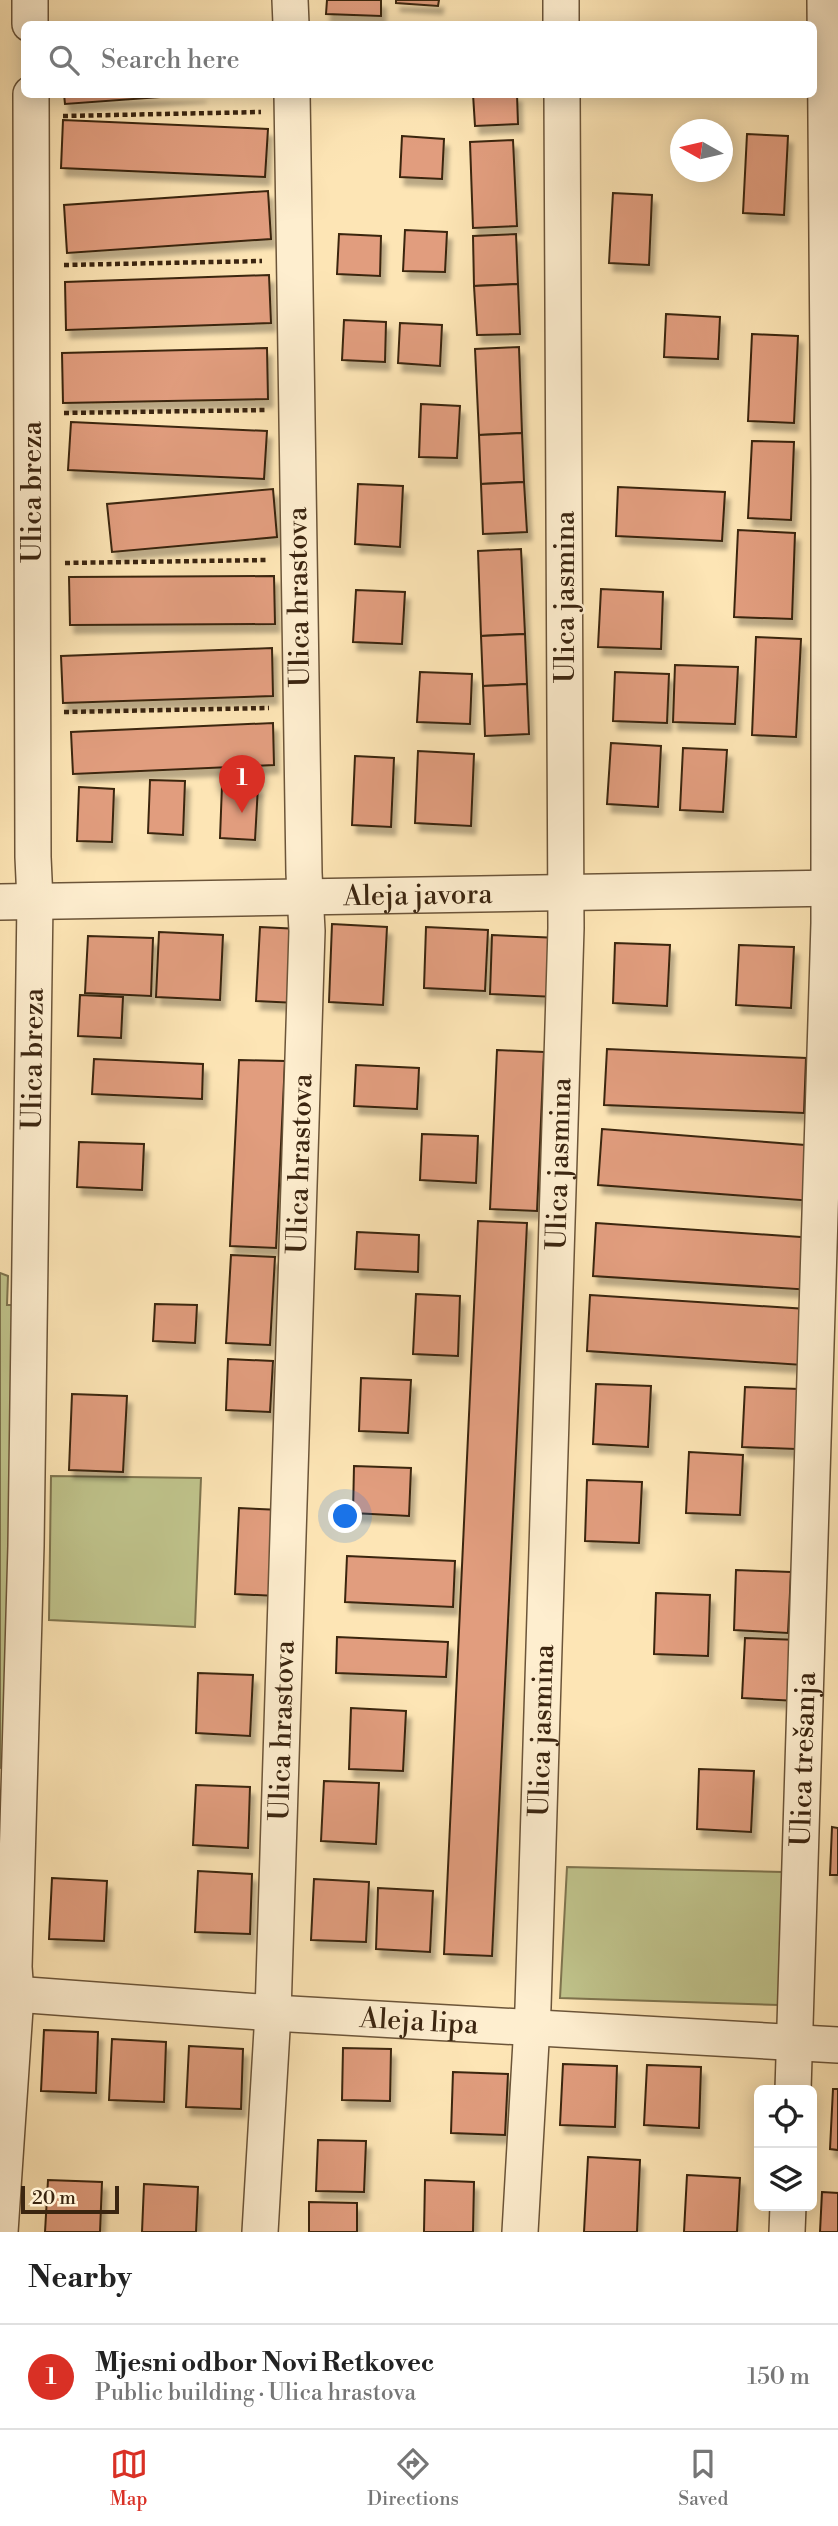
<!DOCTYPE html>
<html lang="en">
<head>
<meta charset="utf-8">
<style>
  body { margin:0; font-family:"Libre Bodoni",serif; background:#f6f6f6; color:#222 }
  .controls { position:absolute; right:21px; bottom:21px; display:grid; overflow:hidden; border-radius:10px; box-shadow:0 4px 18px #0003 }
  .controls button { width:63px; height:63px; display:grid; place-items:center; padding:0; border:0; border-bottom:2px solid #e0e0e0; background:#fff; color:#222; font:35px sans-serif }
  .compass { position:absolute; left:670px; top:119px; width:63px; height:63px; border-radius:50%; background:#fff; box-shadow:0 4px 18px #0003; rotate:278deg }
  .scale { position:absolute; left:21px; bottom:18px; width:98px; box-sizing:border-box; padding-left:7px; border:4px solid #3b2510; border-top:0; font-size:19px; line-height:24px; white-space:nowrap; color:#3b2510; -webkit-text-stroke:5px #feeecf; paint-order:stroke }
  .you { position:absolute; left:346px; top:1517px; width:24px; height:24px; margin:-18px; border:5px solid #fff; border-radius:50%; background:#1a73e8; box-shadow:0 0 0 10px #1a73e833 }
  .badge { display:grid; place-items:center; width:46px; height:46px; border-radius:50%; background:#d93025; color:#fff; font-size:23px; font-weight:700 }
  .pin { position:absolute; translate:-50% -58px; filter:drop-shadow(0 2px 4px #0008) }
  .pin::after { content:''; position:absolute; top:37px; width:24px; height:21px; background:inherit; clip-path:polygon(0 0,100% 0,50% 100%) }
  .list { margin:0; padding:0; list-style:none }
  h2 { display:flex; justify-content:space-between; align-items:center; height:91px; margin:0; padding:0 28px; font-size:30px }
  h2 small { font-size:23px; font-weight:400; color:#767676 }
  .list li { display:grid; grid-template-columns:46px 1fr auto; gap:21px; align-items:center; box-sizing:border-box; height:105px; padding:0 28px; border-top:2px solid #e0e0e0 }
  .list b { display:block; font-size:26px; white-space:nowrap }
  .list p { margin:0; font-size:23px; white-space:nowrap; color:#767676 }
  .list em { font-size:23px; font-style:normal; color:#767676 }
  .icon { flex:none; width:38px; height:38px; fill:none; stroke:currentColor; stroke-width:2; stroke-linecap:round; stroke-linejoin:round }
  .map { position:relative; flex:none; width:838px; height:2232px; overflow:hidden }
  .search { position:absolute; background:#fff; box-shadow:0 4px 18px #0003; left:21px; right:21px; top:21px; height:77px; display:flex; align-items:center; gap:18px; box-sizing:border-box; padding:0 24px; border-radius:10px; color:#767676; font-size:26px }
  .sheet { height:196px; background:#fff }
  nav { display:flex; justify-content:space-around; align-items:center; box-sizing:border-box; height:98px; border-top:2px solid #e0e0e0; background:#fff; font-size:19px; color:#767676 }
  nav a { display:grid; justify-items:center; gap:4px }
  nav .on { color:#d93025 }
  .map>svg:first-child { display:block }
  .green { fill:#c0c48c; stroke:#7e744e; stroke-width:2 }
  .building { fill:#e19d7e; stroke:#3b2510; stroke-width:2; filter:url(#shadow) }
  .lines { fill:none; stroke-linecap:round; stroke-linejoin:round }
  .minor-casing { stroke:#6c5539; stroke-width:38 }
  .path { stroke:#3b2510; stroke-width:4.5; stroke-dasharray:5 3.5; stroke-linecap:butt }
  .minor { stroke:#feeecf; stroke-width:35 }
  .labels { text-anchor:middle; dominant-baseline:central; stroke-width:5; stroke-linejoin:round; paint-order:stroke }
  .street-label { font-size:28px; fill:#3b2510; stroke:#feeecf }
</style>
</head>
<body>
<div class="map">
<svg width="838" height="2232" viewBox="0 0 838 2232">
  <defs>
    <filter id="shadow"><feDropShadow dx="4.5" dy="8" stdDeviation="2" flood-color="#0004"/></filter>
  </defs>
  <rect width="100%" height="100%" fill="#fde5b5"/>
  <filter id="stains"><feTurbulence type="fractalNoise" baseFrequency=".00286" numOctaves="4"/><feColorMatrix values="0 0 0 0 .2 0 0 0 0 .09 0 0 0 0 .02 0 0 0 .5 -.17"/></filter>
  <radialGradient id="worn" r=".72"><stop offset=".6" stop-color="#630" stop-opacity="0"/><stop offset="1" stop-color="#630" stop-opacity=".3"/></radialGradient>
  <g class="green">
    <path d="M0 1273 8 1276 7 1305H15L3 1767 0 1768Z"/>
    <path d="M51 1476 201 1478 195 1627 49 1620Z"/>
    <path d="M567 1867 783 1872 779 2005 560 1998Z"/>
  </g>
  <g class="building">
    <path d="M327 0H381V16L326 14Z"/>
    <path d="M396 0H439L438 6 396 3Z"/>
    <path d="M64 94H202L65 104Z"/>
    <path d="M473 94H517L518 124 475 126Z"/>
    <path d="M63 120 268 129 265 177 61 168Z"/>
    <path d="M747 134 788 136 784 215 743 213Z"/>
    <path d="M402 136 444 139 442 179 400 177Z"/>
    <path d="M513 140 517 226 473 228 470 142Z"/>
    <path d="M268 191 271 239 67 253 64 205Z"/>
    <path d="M613 193 652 195 649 265 609 263Z"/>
    <path d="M405 230 447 232 445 272 403 271Z"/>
    <path d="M339 234 381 236 380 276 337 274Z"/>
    <path d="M516 234 518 284 474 286 473 236Z"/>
    <path d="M269 275 271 323 66 330 65 282Z"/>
    <path d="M518 284 520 334 477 335 474 286Z"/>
    <path d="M666 314 720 317 718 359 664 357Z"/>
    <path d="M344 320 386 322 385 362 342 360Z"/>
    <path d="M400 323 442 325 440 366 398 363Z"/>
    <path d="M752 334 798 336 794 423 748 421Z"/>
    <path d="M519 347 522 433 479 435 475 349Z"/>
    <path d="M267 348 268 399 63 403 62 353Z"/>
    <path d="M421 404 460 406 457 458 419 457Z"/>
    <path d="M71 422 267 431 264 479 68 470Z"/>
    <path d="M522 433 524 482 481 484 479 435Z"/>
    <path d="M752 441 794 442 791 520 748 518Z"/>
    <path d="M524 482 527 532 483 534 481 484Z"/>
    <path d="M358 484 403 486 400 547 355 544Z"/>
    <path d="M618 487 725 492 722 541 616 536Z"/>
    <path d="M273 489 277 537 112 552 107 504Z"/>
    <path d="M738 530 795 533 792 619 734 617Z"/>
    <path d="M521 549 525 634 481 636 478 551Z"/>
    <path d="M274 576 275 624 70 625 69 577Z"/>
    <path d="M601 589 663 592 661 649 598 647Z"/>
    <path d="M356 590 405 592 402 644 353 642Z"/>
    <path d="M525 634 527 684 483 686 481 636Z"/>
    <path d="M756 637 801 639 796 737 752 735Z"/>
    <path d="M272 648 273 696 63 703 61 656Z"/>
    <path d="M675 665 738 667 735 724 673 722Z"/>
    <path d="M420 672 472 674 470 724 417 722Z"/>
    <path d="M615 672 669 674 667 723 613 721Z"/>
    <path d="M527 684 529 734 485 736 483 686Z"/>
    <path d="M273 723 274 765 73 774 71 732Z"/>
    <path d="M611 743 661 746 658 807 607 804Z"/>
    <path d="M683 748 727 750 723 812 680 810Z"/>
    <path d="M418 751 474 754 471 826 415 823Z"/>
    <path d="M355 756 394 758 391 827 352 825Z"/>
    <path d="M150 780 185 781 183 835 148 833Z"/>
    <path d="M222 785 258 786 255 840 220 838Z"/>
    <path d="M79 787 114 789 112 842 77 841Z"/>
    <path d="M332 924 387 927 383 1005 329 1002Z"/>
    <path d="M260 927 300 929 297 1003 256 1001Z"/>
    <path d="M426 927 488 930 485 991 424 988Z"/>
    <path d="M159 932 223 935 220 1000 156 997Z"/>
    <path d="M492 935 559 938 556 997 490 994Z"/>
    <path d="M88 936 153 938 151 996 85 993Z"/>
    <path d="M615 943 670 945 667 1006 613 1003Z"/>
    <path d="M739 945 794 947 791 1008 736 1005Z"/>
    <path d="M80 995 123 997 121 1038 78 1036Z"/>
    <path d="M607 1049 806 1058 804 1113 604 1105Z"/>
    <path d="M497 1050 544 1052 537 1211 490 1209Z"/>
    <path d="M94 1059 203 1064 202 1099 92 1094Z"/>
    <path d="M239 1060 285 1061 276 1248 230 1246Z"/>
    <path d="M356 1065 419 1068 417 1109 354 1106Z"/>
    <path d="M602 1129 818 1146 814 1201 598 1185Z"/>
    <path d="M422 1134 478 1136 476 1183 420 1180Z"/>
    <path d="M79 1142 144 1144 142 1190 77 1187Z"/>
    <path d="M478 1221 527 1223 492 1956 444 1954Z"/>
    <path d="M596 1223 815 1238 812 1290 593 1276Z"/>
    <path d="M357 1232 419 1235 418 1272 355 1269Z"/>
    <path d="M231 1255 275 1257 270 1345 226 1343Z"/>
    <path d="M416 1294 460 1296 458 1356 413 1354Z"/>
    <path d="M590 1295 807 1309 803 1365 587 1351Z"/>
    <path d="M155 1304 197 1305 195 1343 153 1341Z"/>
    <path d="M228 1359 273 1361 270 1412 226 1410Z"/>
    <path d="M361 1378 411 1380 408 1433 359 1431Z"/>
    <path d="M596 1384 651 1386 648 1447 593 1444Z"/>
    <path d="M745 1387 799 1389 796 1449 742 1447Z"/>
    <path d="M72 1394 127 1396 123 1472 69 1470Z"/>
    <path d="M689 1452 743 1455 740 1515 686 1513Z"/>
    <path d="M354 1466 411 1468 409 1516 353 1513Z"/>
    <path d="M587 1480 642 1482 639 1543 585 1541Z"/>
    <path d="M239 1508 281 1510 277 1596 235 1594Z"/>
    <path d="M347 1556 455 1561 453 1607 345 1602Z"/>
    <path d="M736 1570 791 1572 788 1633 734 1630Z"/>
    <path d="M656 1593 710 1595 708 1656 654 1654Z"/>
    <path d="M337 1637 448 1642 446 1677 336 1673Z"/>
    <path d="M745 1638 800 1640 797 1701 742 1698Z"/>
    <path d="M198 1673 253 1675 250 1736 196 1733Z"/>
    <path d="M351 1708 406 1711 403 1771 349 1769Z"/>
    <path d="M699 1769 754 1771 751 1832 697 1829Z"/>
    <path d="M324 1781 379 1783 376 1844 321 1841Z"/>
    <path d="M196 1785 250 1787 248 1848 193 1845Z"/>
    <path d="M832 1827 838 1828V1875H830Z"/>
    <path d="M198 1871 252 1874 250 1934 195 1932Z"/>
    <path d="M52 1878 107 1881 104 1941 49 1939Z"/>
    <path d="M314 1879 369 1882 366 1942 311 1940Z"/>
    <path d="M378 1888 433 1891 430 1952 376 1949Z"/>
    <path d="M44 2030 98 2032 96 2093 41 2091Z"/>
    <path d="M112 2039 166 2042 164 2102 109 2100Z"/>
    <path d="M189 2046 243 2049 241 2109 186 2107Z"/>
    <path d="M343 2048 391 2049 390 2101 342 2100Z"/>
    <path d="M563 2064 617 2066 615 2127 560 2125Z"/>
    <path d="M647 2065 701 2067 699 2128 644 2125Z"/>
    <path d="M453 2072 508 2074 505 2135 451 2133Z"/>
    <path d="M833 2089H838V2150L830 2149Z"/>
    <path d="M318 2140 366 2141 364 2192 316 2191Z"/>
    <path d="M588 2157 640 2160 637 2232H584Z"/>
    <path d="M687 2175 740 2178 737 2232H684Z"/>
    <path d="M48 2180 102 2182 100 2232H45Z"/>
    <path d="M425 2180 474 2182 473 2232H424Z"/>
    <path d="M144 2184 198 2187 196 2232H142Z"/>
    <path d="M822 2192 838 2193V2232H820Z"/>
    <path d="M309 2202 357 2203V2232H309Z"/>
  </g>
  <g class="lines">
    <g class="minor-casing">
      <g id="minor">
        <path d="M30 0V24"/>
        <path d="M290 0 291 24"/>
        <path d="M561 0V24"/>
        <path id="s1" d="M0 902 838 888"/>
        <path id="s2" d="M0 1993 273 2013 838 2045"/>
        <path id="s3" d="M793 2090 829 923V478L825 0"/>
        <path id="s4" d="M0 2232 16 1994 14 1967 26 1546 35 901 33 857 31 94"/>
        <path id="s5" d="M260 2232 273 2013 307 931 304 873 292 94"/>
        <path id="s6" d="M520 2232 533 2007 566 928 562 94"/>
        <path d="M787 2232 788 2206"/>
      </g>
    </g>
    <g class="path">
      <path d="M63 116 261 112"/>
      <path d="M64 265 262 261"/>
      <path d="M64 413 265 410"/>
      <path d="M65 563 267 560"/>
      <path d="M64 712 269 708"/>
    </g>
    <use href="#minor" class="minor"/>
  </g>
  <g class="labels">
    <g class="street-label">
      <text transform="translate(32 492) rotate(-90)">Ulica breza</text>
      <text transform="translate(299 597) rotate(-91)">Ulica hrastova</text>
      <text transform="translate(565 597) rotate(-90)">Ulica jasmina</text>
      <text stroke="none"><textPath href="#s1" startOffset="418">Aleja javora</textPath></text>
      <text stroke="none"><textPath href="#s4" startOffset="1174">Ulica breza</textPath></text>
      <text stroke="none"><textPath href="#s5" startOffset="1069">Ulica hrastova</textPath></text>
      <text stroke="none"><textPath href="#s6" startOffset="1069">Ulica jasmina</textPath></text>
      <text stroke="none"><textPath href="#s5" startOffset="502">Ulica hrastova</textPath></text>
      <text stroke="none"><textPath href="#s6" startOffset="502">Ulica jasmina</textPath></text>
      <text stroke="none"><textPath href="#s3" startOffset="331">Ulica trešanja</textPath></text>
      <text stroke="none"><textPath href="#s2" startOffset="420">Aleja lipa</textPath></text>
    </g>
  </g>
  <rect width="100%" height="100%" filter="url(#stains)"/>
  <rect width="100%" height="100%" fill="url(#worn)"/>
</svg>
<div class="controls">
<button><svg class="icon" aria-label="locate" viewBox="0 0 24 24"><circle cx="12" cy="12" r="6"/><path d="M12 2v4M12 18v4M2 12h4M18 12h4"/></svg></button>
<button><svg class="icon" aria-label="layers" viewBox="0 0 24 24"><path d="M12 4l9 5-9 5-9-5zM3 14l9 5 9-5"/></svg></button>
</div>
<svg class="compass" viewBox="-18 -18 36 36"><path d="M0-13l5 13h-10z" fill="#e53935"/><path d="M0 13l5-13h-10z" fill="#767676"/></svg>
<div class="scale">20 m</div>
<div class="you"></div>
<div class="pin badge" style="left:242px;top:813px">1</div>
<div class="search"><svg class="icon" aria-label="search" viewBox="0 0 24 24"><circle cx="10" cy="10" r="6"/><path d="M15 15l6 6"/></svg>Search here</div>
</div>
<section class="sheet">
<h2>Nearby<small></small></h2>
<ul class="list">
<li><span class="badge">1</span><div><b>Mjesni odbor Novi Retkovec</b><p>Public building · Ulica hrastova</p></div><em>150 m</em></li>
</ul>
</section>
<nav>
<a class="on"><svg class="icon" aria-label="map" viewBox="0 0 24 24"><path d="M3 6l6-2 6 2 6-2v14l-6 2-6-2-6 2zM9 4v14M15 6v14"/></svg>Map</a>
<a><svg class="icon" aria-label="directions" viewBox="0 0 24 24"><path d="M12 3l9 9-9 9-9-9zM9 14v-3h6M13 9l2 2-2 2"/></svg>Directions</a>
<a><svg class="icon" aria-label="saved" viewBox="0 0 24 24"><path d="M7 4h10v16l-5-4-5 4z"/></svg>Saved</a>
</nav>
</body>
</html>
